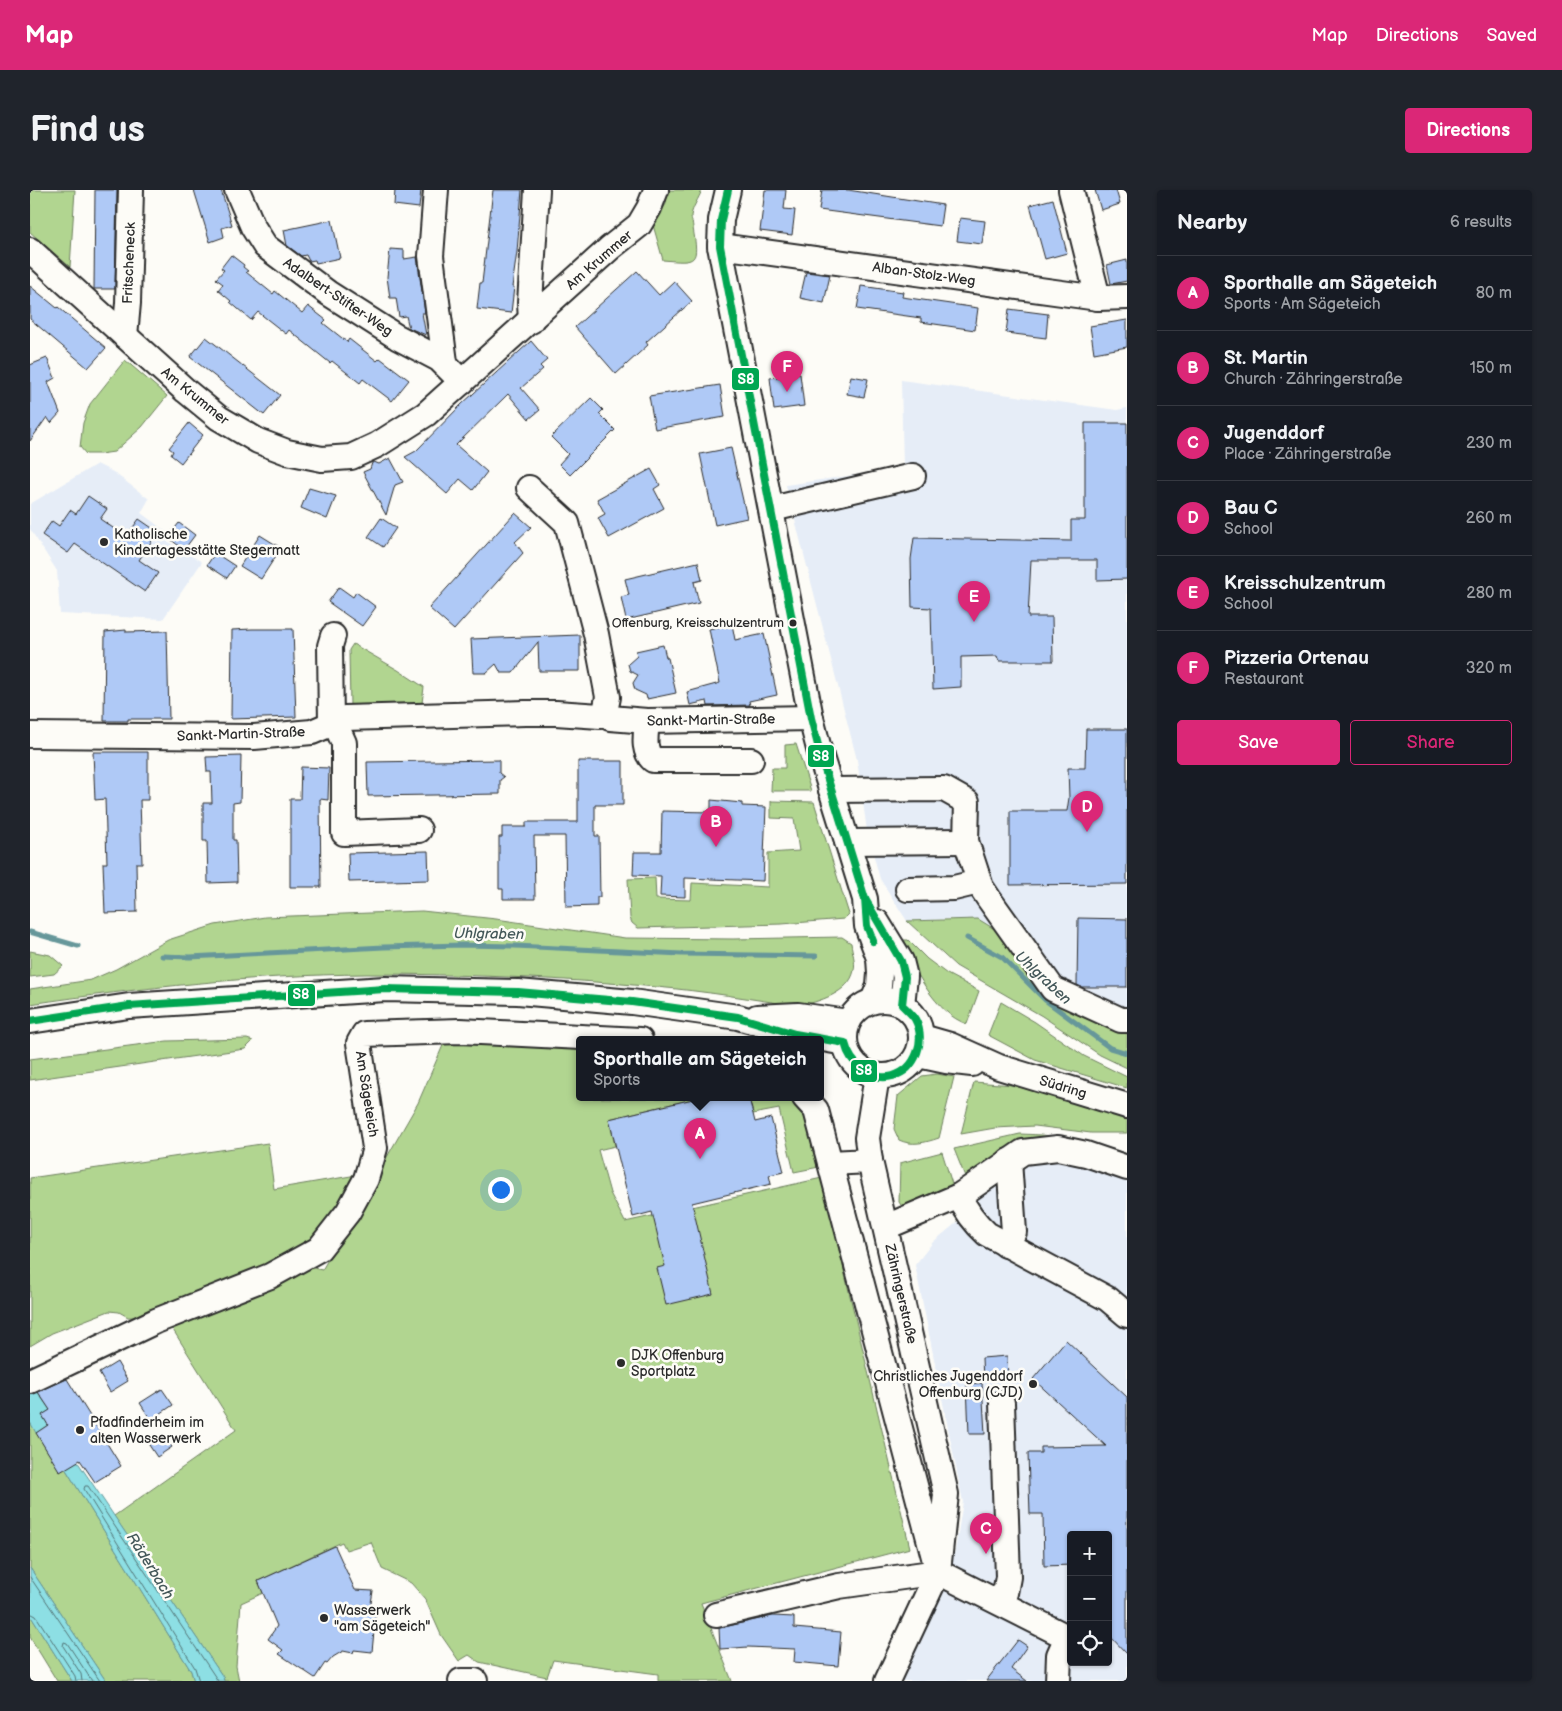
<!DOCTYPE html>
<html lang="en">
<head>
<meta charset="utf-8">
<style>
  body { margin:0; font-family:"Balsamiq Sans",sans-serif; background:#20242c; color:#f1f3f6 }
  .controls { position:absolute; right:15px; bottom:15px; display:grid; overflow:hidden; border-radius:5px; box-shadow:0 1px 4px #0004 }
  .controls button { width:45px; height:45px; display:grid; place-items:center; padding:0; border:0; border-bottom:1px solid #363941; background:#171b24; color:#f1f3f6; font:25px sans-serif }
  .you { position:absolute; left:470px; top:999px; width:18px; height:18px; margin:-12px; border:4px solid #fff; border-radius:50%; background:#1a73e8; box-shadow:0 0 0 8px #1a73e833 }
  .badge { display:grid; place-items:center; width:32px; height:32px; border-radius:50%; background:#db2777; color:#fff; font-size:16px; font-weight:700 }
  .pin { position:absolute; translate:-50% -41px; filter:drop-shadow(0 1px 2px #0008) }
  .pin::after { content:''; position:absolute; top:26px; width:18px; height:15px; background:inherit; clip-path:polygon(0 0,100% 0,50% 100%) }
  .popup { position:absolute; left:546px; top:846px; width:248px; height:65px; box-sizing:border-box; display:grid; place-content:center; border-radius:5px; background:#171b24; filter:drop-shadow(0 1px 4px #0005); font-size:16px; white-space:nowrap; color:#9ea1a6 }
  .popup b { font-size:19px; color:#f1f3f6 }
  .popup::after { content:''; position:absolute; left:50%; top:100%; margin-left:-10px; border:10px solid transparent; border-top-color:#171b24 }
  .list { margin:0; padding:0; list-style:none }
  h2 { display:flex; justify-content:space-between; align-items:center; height:65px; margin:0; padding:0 20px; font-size:21px }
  h2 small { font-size:16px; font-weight:400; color:#9ea1a6 }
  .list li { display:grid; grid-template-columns:32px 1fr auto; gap:15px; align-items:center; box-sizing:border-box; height:75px; padding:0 20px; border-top:1px solid #363941 }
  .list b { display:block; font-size:19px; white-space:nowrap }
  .list p { margin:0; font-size:16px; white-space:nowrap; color:#9ea1a6 }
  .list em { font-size:16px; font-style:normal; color:#9ea1a6 }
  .actions { display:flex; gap:10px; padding:15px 20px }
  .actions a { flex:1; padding:11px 0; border:1px solid #db2777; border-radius:5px; text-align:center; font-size:18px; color:#db2777 }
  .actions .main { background:#db2777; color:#fff }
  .icon { flex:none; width:28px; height:28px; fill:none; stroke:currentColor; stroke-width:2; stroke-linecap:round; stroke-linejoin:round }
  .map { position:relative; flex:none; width:1097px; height:1491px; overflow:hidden; border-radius:5px }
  header { display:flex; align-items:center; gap:30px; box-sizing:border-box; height:70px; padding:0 25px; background:#db2777; color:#fff }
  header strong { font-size:24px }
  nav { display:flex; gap:28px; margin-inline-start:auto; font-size:18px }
  .intro { display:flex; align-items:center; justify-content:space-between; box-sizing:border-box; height:120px; padding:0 30px }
  h1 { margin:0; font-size:35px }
  .button { padding:12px 22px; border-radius:5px; background:#db2777; color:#fff; font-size:18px; font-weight:700 }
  main { display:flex; gap:30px; padding:0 30px }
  aside { flex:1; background:#171b24; border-radius:5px; box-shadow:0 1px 4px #0004 }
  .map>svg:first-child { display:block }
  .built { fill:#e6edf7; fill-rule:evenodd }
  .green { fill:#b1d590; stroke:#6e805e }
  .water { fill:#8ddfe4; stroke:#66979a }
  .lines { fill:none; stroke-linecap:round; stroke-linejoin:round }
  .shore { stroke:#527375; stroke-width:1 }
  .stream { stroke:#66979a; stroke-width:5 }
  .building { fill:#afc9f6; stroke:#2b2b2b }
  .minor-casing { stroke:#2b2b2b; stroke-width:28 }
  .minor { stroke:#fdfcf7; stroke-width:24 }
  .bus-1-casing { stroke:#fdfcf7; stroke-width:11 }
  .bus-1 { stroke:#00a651; stroke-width:8 }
  .poi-dot { fill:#2b2b2b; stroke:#fdfcf7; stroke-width:2 }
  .labels { text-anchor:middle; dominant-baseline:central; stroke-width:5; stroke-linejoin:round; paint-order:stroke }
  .bus-label { font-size:13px; fill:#2b2b2b; stroke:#fdfcf7; text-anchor:end }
  .street-label { font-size:14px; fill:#2b2b2b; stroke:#fdfcf7 }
  .poi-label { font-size:14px; fill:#2b2b2b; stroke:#fdfcf7; text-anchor:start }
  .water-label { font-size:15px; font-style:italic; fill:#445859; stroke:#fdfcf7 }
  .line-badge { stroke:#fdfcf7; stroke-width:2 }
  .badge-label { font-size:14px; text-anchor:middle; font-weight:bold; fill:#fff }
</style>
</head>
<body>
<header>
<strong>Map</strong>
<nav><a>Map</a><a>Directions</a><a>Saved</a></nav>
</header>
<div class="intro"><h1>Find us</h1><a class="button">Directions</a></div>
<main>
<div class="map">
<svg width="1097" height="1491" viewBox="0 0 1097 1491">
  <rect width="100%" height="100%" fill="#fdfcf7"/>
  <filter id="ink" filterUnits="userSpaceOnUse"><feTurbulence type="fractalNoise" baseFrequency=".02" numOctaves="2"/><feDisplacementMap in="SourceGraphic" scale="10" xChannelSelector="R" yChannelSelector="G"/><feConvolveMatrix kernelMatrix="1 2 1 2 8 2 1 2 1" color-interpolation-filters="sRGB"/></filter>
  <g filter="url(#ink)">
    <g class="built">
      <path d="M871 190 1087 220 1097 218V835L922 729 877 731 850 689 837 641 827 570 756 295 873 278Z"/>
      <path d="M67 274 83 282 119 309 111 323 138 343 134 349 172 372 133 429 30 424 27 381 0 339V314Z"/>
      <path d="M968 967 1097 971V1491H869L908 1406 925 1361 933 1312 885 1075 903 1052 941 1021 940 1009ZM1041 1345H1078V1472H1041Z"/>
    </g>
    <g class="green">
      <path d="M0 0H45L40 77 0 42Z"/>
      <path d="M637 0H672C669 8 662 18 661 26 661 29 663 34 663 38 669 73 667 73 633 70L623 35 636 14Z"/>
      <path d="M95 170 137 206 112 237 84 262 70 264H56L50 257 53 233 60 214Z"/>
      <path d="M323 454 368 480 394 497 392 513 320 516 319 460Z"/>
      <path d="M766 554 781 601H741L742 578H755V555Z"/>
      <path d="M741 611 784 612 817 718 819 724 814 729 752 734 608 738 602 733 600 728 598 689 625 688 626 709 661 710 662 693 738 697V663L769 661 764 629 741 628Z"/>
      <path d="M392 721 466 729 595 748 703 749 812 747 821 753C822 762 826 772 824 780 820 803 788 812 768 816 721 809 674 801 626 797 530 788 433 784 336 784 223 785 111 798 0 814V799L61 790 86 779 138 750 185 735 235 727Z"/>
      <path d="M948 729 966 740 1021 801 1097 835V878L1070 865 1012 826 926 776 877 731Z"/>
      <path d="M872 750H878L897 769 917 784 949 801 937 834C906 824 883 779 872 750Z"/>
      <path d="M0 761 20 765 33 776 24 784 0 787Z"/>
      <path d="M971 812 1005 832 1054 866 1097 887V898L1005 870 958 845Z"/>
      <path d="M217 849 223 851 215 859 0 890V869L137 851Z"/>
      <path d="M414 853 550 855V908H667L579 929 585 956 568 960 580 1003 595 1032 792 988 880 1358 671 1413 702 1491H628V1484L523 1470 517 1487 449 1472 439 1465 429 1471 411 1445 395 1409 381 1393 352 1379 341 1352 316 1360 312 1352 228 1391 233 1403 211 1413 206 1476 209 1491H194L193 1487 84 1326 206 1240 140 1135 274 1076 292 1080 388 913Z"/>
      <path d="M907 884 924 887 909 948C894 953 882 956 869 950L864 939 868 906 892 886Z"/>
      <path d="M944 892 983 895 1097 929V943H1061L1005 936 965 938 931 944Z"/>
      <path d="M719 908H764L782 932 789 977 764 982 749 919 723 924Z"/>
      <path d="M990 944C1031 945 1058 951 1097 964V971L1029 953 936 989 924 959Z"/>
      <path d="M238 953 244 999 321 986 333 977 330 991 280 1057 127 1128 98 1127 89 1122 79 1121 22 1143 0 1156V988Z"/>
      <path d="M912 962 923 997 873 1018 869 1012 870 973Z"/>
      <path d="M0 1232 30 1281 35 1278 161 1481 164 1491H76L0 1378Z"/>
      <path d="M0 1425 42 1491H27L0 1447Z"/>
    </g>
    <g class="water">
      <path d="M0 1191 20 1220 12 1225 18 1235 6 1243 0 1232Z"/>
      <path d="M47 1271 193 1487 194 1491H164L161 1481 35 1278Z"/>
      <path d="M0 1378 76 1491H42L0 1425Z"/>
    </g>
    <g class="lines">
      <g class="shore">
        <path d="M0 1387 70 1491"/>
        <path d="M0 1423 6 1426 45 1486 46 1491"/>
        <path d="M52 1491 51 1484 33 1456 34 1452 37 1453 62 1491"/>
        <path d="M169 1491 165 1478 54 1299 55 1296H58L188 1491"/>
      </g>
      <g class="stream">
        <path d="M0 742 48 756"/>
        <path d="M937 748 972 767 1015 810 1080 858 1097 863"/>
        <path d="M132 766 160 767 354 757 433 755 485 756 652 764 786 766"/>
      </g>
    </g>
    <g class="building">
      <path d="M65 0H87L85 99H64Z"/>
      <path d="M164 0H191L202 35 192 38 194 47 180 52Z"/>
      <path d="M365 0H391L389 18 364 15Z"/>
      <path d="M463 0H492L487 62 482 97H484L481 123 447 119 450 93H452Z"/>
      <path d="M735 0H756L754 19 765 20 762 45 730 41Z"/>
      <path d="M792 0H818L913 15 910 36 789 20Z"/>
      <path d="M1065 0H1086L1090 14 1071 20Z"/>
      <path d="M1023 9 1037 63 1015 69 1000 15Z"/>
      <path d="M930 28 955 31 952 54 927 51Z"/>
      <path d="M302 30 310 68 286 73 285 70 279 71 276 65 271 66 257 56 254 40Z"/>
      <path d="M360 59 374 60V69L387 67 395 123H392L396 145 379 138 376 126 369 127 366 108H360L357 87Z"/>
      <path d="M201 65 214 75 213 77 218 81 216 82 243 104 245 101 272 123 278 116 296 130 293 133 317 152 319 149 347 171 350 168 379 190 362 211 333 189 330 193 302 171 300 173 259 140 256 144 228 122 221 130 200 112 201 111 188 100 193 94 186 89 194 80 191 78Z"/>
      <path d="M1097 70V91L1081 94 1077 75Z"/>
      <path d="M607 81 629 105 644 91 662 111 616 152 618 155 586 184 545 137Z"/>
      <path d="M776 82 800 85 794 113 770 108Z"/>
      <path d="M0 96 27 118 28 117 76 158 58 178 0 129Z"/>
      <path d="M831 96 873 102 872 107 948 118 945 140 891 132V128L827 119Z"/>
      <path d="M979 119 1018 124 1016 148 976 143Z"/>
      <path d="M1097 130V157L1064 163 1060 136Z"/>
      <path d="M176 147 250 205 234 225 160 167Z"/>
      <path d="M501 151 517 170 510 176 513 179 491 198 510 220 499 229 478 204 426 255 457 282 443 300 430 289 417 304 375 267 386 261 432 214Z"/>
      <path d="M17 168 25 188 18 192 30 223 21 233 17 227 0 251V175Z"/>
      <path d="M770 184 774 216 744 220 740 188Z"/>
      <path d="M821 186 838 189 834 207 817 204Z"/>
      <path d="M690 195 695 227 625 239 619 206Z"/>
      <path d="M561 208 573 220 569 224 585 240 540 285 529 274 538 264 521 247Z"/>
      <path d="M159 233 173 245 151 273 141 265 143 261 139 258Z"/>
      <path d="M1055 233H1097V389L1067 390V370H1001L998 427H1022L1023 471H969L967 466 931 467V497L903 499 901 418 882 417 881 369 884 348 1041 351V330H1055Z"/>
      <path d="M701 258 717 328 685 335 670 264Z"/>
      <path d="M360 268 373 292 365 295 356 325 333 282 340 279 342 273 344 272 349 274Z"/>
      <path d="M621 279 630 295 624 299 634 318 579 348 568 328 575 324 567 309Z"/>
      <path d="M279 298 306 306 297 329 271 318Z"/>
      <path d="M58 306 77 319 70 329 96 347 109 329 128 342 109 370 128 383 115 402 45 354 38 363 12 345 22 331 29 336 40 320 46 324Z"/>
      <path d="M485 323 501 337 485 352 493 363 424 440 399 418Z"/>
      <path d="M351 328 366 338 353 357 338 347Z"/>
      <path d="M149 333 165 345 156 357H150L138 347Z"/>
      <path d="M230 345 251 358 231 389 210 376Z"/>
      <path d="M185 363 205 376 197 388 177 375Z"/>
      <path d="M668 372 672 390 664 392 669 413 596 430 591 407 599 405 595 389Z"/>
      <path d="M309 397 323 407 326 402 346 417 332 436 298 412Z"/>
      <path d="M702 434 705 450 734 444 747 505 719 511 720 515 678 516 677 511 660 515 657 502 690 493 679 439Z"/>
      <path d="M222 439H263L266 527 201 529 202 440Z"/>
      <path d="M96 440V442L137 441 139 529H98V531H74L75 442Z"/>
      <path d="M550 445V481H509L508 452 483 483H471L466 474 456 483H443L441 449Z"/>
      <path d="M633 455 636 467 638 468 646 503 617 509 616 505 605 500 603 493 608 485 600 481 598 474 607 466 606 461Z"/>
      <path d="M1056 539H1097V694L980 695V621H1037L1039 608 1038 578H1055Z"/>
      <path d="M63 562H118V610H110L112 673H106L107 722 75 723 73 673H77L75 609 65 610Z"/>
      <path d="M211 566 210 612 203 613V650H206L207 692 178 693 177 651H173V613H182L181 582H177L176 567Z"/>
      <path d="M469 570V583L474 587 470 590V604L338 606 337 572Z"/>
      <path d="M548 571H593V615H565V646H569L570 707H567V716L536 717 535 646H504L505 709H473V699H469V647H472V637H496V632H548Z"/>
      <path d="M271 577 299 578 298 610 290 609 291 697H260V609H270Z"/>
      <path d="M681 610 712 613V616L736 617 733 691 655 688V707L630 706 631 686 603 685 604 662H631L632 621 681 622Z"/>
      <path d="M398 661 399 690 319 692 318 663Z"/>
      <path d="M1048 728 1097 729V797H1051L1047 795Z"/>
      <path d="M667 908H719L725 932 741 928 754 982 739 985 741 994 662 1013 683 1104 636 1115 627 1078 635 1076 622 1022 603 1027 579 929Z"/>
      <path d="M1036 1150 1097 1207V1464L1078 1444V1345H1041V1375L1014 1376 1013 1324H1000L998 1263H1011V1257L1076 1256 1003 1189Z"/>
      <path d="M977 1166 978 1189 953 1190 952 1168Z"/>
      <path d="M87 1172 98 1191 80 1202 69 1183Z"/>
      <path d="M37 1189 91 1276 65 1292 50 1270 30 1282 6 1243 18 1235 12 1225 20 1220 8 1202Z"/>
      <path d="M952 1193 955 1244H939L937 1194Z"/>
      <path d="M132 1199 143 1215 121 1230 110 1213Z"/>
      <path d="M134 1245 142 1257 127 1267 119 1255Z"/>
      <path d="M305 1356 325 1400 343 1401 340 1419 346 1420 342 1462 324 1460 323 1463 313 1461 303 1467 297 1474 295 1473 285 1488 249 1464 253 1460 238 1449 247 1436 228 1391Z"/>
      <path d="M743 1426 764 1427V1438L811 1442 808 1476 764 1472 765 1459 718 1457 690 1459 689 1438Z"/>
      <path d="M988 1450 997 1456 981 1479 997 1491H956Z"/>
    </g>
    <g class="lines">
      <g class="minor-casing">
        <g id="minor">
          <path d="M207 0 223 37 235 56 298 103 367 147 409 169 432 192"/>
          <path d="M406 0 401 66 415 172"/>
          <path d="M698 0 691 30 690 56 781 528 791 567 835 709 837 736 849 768 850 783 849 796 843 811"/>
          <path d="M1041 0 1068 108"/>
          <path d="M690 56 1068 108 1097 107"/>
          <path d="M0 60 156 201 189 228 228 251 257 262 292 269 321 267 347 255 396 224 580 58 609 35 619 18 626 0"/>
          <path d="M501 131 500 113 507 0"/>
          <path d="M95 146 98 113 101 0"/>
          <path d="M499 298 537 333 566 444 578 507 575 522"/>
          <path d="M742 319 883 286"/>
          <path d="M580 528 617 531 781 528"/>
          <path d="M617 531C616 545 612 560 623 570H721"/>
          <path d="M305 533 314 553V643L389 640"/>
          <path d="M301 534 300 456 303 446"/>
          <path d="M0 545 224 547 282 542 315 528 495 523H526L570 526"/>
          <path d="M801 600 914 599 937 612 936 651 951 697 959 709 1023 799 1091 830H1097"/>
          <path d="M817 652 936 651"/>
          <path d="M878 699 924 698 949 692"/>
          <path d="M847 732 871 771 875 787 872 815"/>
          <circle cx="853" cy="848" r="38"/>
          <path d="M727 827 768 825 818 832"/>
          <path d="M0 831 99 816 355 799 488 802 602 812 708 827 765 844 815 853"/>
          <path d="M892 847 920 855 969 877 1097 916"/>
          <path d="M888 865 916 871 942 874"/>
          <path d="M847 886 837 948 840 971 916 1304 908 1382 857 1491"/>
          <path d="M775 908 786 920 800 973 840 971"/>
          <path d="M800 973 905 1371"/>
          <path d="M929 1006C936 1021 944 1032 957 1044L1078 1109 1097 1125"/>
          <path d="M856 1037 929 1006 993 962 1028 958 1056 964 1097 978"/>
          <path d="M976 1055 984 1042 979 971"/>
          <path d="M0 1191 126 1131 240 1086 289 1059 318 1022 336 989 345 958 329 853 334 844 430 841 610 850"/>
          <path d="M967 1411 975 1403 978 1387 972 1213"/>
          <path d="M686 1425 809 1396 908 1382 1037 1447 1029 1465 1028 1491"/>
          <path d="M431 1491H445"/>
        </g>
      </g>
      <use href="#minor" class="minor"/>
      <g class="bus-1-casing">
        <g id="bus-1">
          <path d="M698 0 691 30 690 56 781 528 791 567 835 709 837 736 843 751"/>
          <path d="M0 831 99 816 355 799 488 802 602 812 708 827 765 844 815 853C820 874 841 892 863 886 887 879 896 849 885 829 882 824 876 819 872 815L875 787 871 771 835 709"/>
        </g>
      </g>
      <use href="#bus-1" class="bus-1"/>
    </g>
  </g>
  <g class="poi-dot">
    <circle cx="74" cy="352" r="5"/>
    <circle cx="763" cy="433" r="4.5"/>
    <circle cx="591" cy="1173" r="5"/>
    <circle cx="1003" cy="1194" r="5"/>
    <circle cx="50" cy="1240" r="5"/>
    <circle cx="294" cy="1428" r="5"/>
  </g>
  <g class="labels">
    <g class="bus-label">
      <text x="754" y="433">Offenburg, Kreisschulzentrum</text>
    </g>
    <g class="street-label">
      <text transform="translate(569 70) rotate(-41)">Am Krummer</text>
      <text transform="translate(99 73) rotate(-88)">Fritscheneck</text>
      <text transform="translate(894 84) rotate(8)">Alban-Stolz-Weg</text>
      <text transform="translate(308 107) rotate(34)">Adalbert-Stifter-Weg</text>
      <text transform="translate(165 206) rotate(39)">Am Krummer</text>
      <text transform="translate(681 530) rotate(-1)">Sankt-Martin-Straße</text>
      <text transform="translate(211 544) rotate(-2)">Sankt-Martin-Straße</text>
      <text transform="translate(1033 897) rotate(17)">Südring</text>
      <text transform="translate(337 904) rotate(81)">Am Sägeteich</text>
      <text transform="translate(871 1104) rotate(77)">Zähringerstraße</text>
    </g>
    <g class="poi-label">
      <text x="84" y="344">Katholische<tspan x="84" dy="16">Kindertagesstätte Stegermatt</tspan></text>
      <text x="601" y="1165">DJK Offenburg<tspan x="601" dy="16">Sportplatz</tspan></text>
      <text x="993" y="1186" text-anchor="end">Christliches Jugenddorf<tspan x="993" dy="16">Offenburg (CJD)</tspan></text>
      <text x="60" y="1232">Pfadfinderheim im<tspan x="60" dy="16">alten Wasserwerk</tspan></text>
      <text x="304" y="1420">Wasserwerk<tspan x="304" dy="16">"am Sägeteich"</tspan></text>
    </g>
    <g class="water-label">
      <text transform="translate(459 744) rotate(1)">Uhlgraben</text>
      <text transform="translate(1013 788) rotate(43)">Uhlgraben</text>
      <text transform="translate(120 1376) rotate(58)">Räderbach</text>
    </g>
  </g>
  <g class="line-badge">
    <rect x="701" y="177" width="29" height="24" rx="5" fill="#00a651"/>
    <rect x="777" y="554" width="28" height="24" rx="5" fill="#00a651"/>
    <rect x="257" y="793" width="29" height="24" rx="5" fill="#00a651"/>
    <rect x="820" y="869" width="28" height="24" rx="5" fill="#00a651"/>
  </g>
  <g class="badge-label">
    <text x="716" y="194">S8</text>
    <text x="791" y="571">S8</text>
    <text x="271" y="809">S8</text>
    <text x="834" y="885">S8</text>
  </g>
</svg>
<div class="controls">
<button>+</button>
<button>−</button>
<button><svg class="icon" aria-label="locate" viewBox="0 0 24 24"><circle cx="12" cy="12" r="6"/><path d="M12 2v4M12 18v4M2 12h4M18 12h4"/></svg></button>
</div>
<div class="you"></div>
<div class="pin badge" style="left:670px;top:969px">A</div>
<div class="popup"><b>Sporthalle am Sägeteich</b>Sports</div>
<div class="pin badge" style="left:686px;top:657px">B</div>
<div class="pin badge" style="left:956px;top:1364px">C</div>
<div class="pin badge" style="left:1057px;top:642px">D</div>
<div class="pin badge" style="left:944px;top:432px">E</div>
<div class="pin badge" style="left:757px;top:202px">F</div>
</div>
<aside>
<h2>Nearby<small>6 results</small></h2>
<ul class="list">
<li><span class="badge">A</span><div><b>Sporthalle am Sägeteich</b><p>Sports · Am Sägeteich</p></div><em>80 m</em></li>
<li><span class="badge">B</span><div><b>St. Martin</b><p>Church · Zähringerstraße</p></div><em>150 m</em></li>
<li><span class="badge">C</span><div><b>Jugenddorf</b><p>Place · Zähringerstraße</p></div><em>230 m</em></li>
<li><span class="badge">D</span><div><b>Bau C</b><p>School</p></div><em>260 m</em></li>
<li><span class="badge">E</span><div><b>Kreisschulzentrum</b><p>School</p></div><em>280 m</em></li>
<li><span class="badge">F</span><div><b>Pizzeria Ortenau</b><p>Restaurant</p></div><em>320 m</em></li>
</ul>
<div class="actions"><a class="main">Save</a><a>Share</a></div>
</aside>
</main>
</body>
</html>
